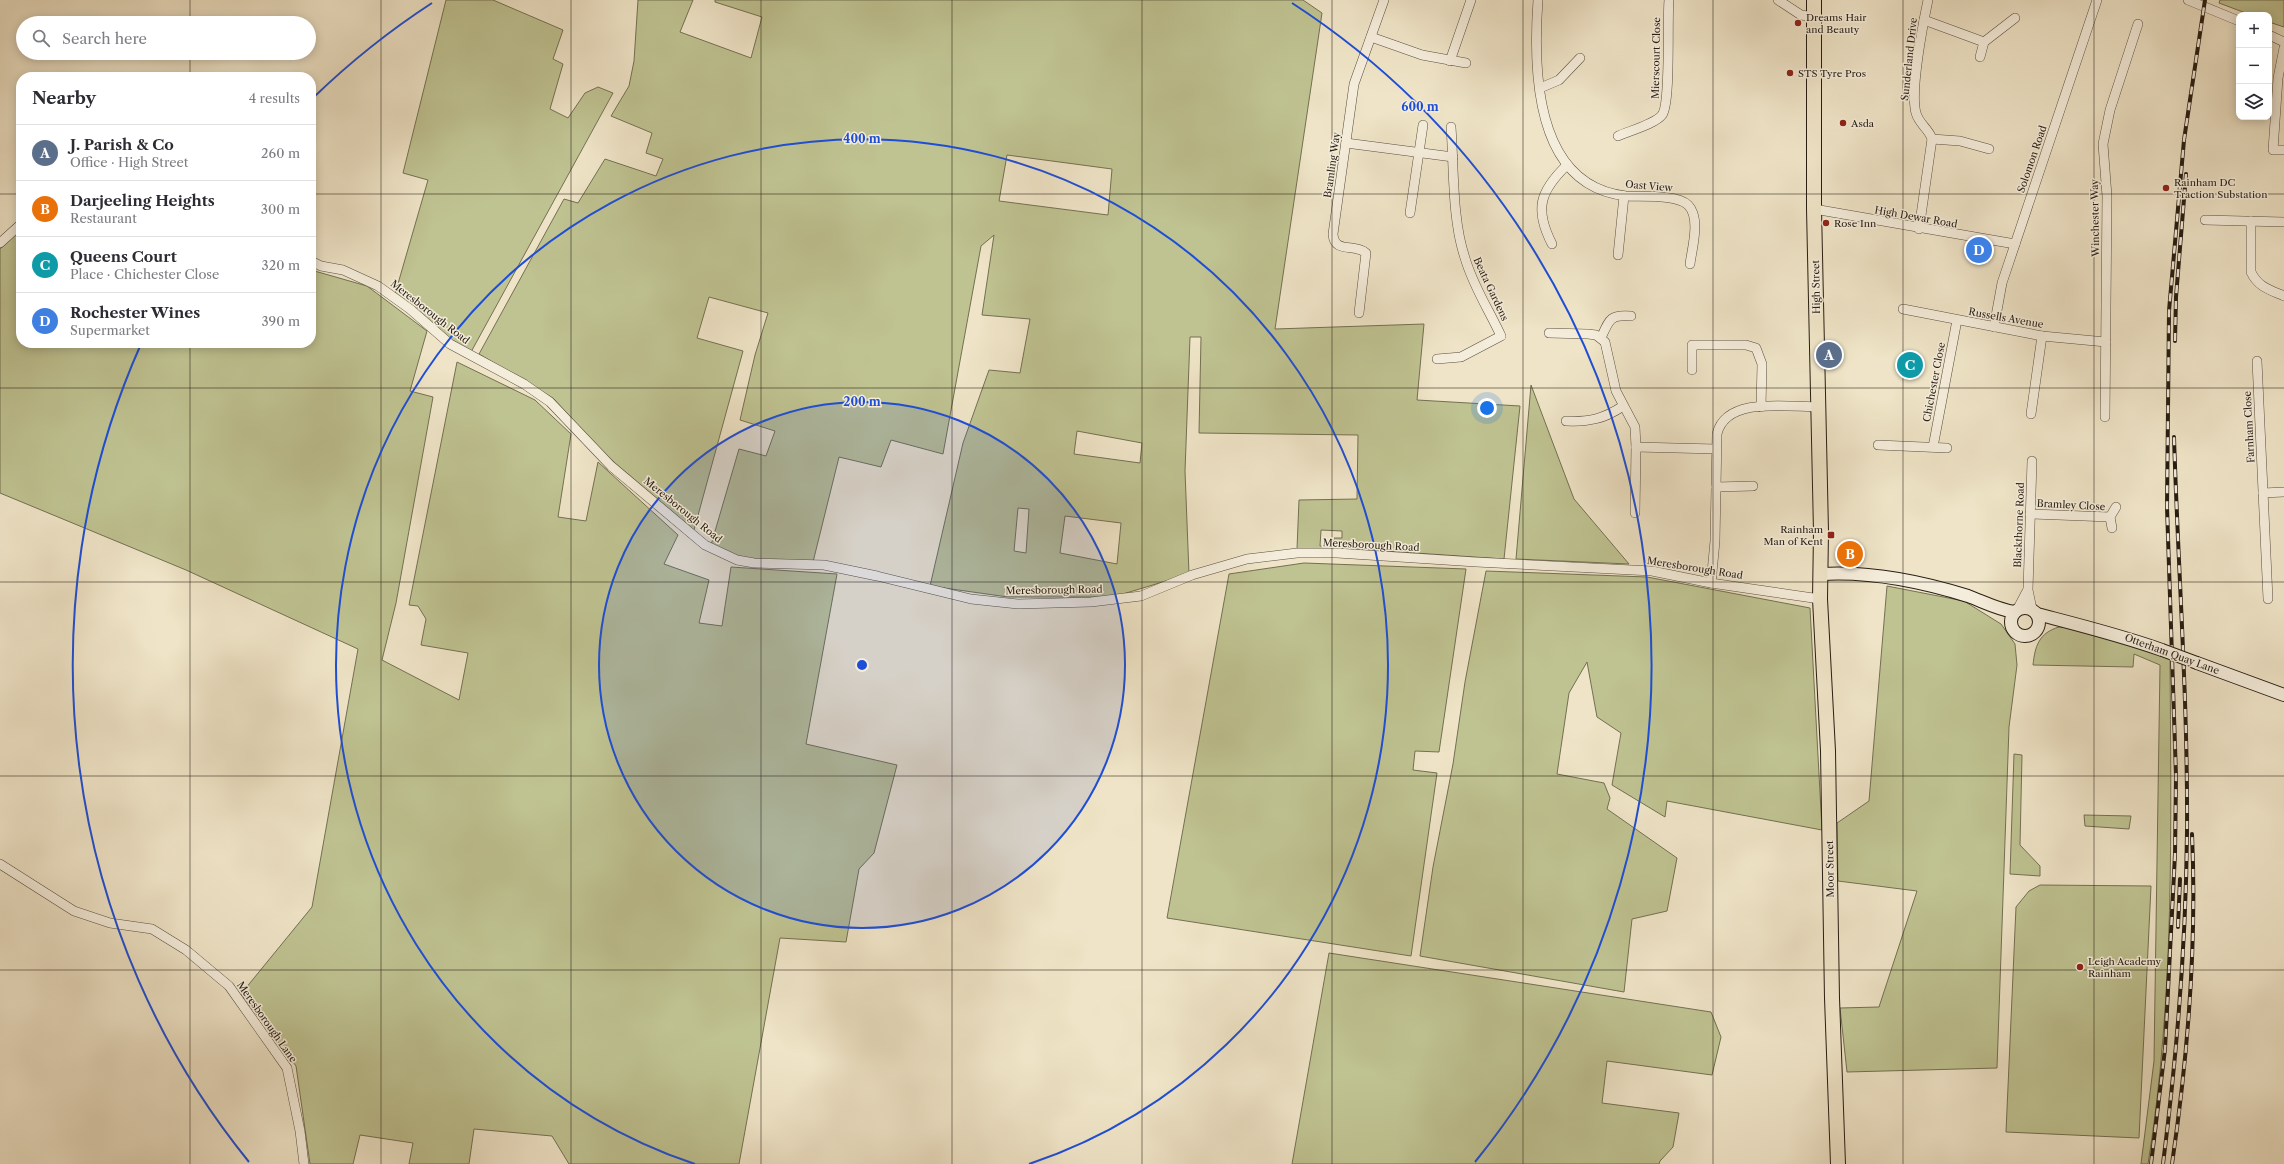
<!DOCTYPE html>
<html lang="en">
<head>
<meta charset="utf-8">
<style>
  body { margin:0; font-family:"Libre Caslon Text",serif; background:#f2f2f3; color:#2b2b33 }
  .controls { position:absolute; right:12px; top:12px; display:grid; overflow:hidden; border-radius:8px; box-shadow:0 2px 10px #0003 }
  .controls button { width:36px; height:36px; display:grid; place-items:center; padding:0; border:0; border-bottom:1px solid #e1e1e2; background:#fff; color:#2b2b33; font:20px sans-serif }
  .you { position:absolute; left:1487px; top:408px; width:14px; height:14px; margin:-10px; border:3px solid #fff; border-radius:50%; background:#1a73e8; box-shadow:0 0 0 6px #1a73e833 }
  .badge { display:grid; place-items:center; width:26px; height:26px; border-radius:50%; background:#111827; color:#fff; font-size:13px; font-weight:700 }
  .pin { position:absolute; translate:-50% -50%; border:2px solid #fff; box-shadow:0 1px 4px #0006 }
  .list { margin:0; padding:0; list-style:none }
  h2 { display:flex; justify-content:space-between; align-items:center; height:52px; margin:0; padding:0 16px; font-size:17px }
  h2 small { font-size:13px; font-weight:400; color:#7c7c81 }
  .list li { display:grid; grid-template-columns:26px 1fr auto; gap:12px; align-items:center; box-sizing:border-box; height:56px; padding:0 16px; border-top:1px solid #e1e1e2 }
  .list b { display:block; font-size:15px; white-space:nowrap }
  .list p { margin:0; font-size:13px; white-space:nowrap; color:#7c7c81 }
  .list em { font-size:13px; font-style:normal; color:#7c7c81 }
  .icon { flex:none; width:22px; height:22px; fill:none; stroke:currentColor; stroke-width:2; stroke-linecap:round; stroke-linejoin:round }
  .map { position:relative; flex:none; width:2284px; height:1164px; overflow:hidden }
  .search { position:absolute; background:#fff; box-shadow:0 2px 10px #0003; left:16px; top:16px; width:300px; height:44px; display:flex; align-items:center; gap:10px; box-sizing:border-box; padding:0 14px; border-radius:22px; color:#7c7c81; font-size:15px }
  .panel { position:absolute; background:#fff; box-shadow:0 2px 10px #0003; left:16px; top:72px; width:300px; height:276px; border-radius:16px }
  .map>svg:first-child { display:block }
  .green { fill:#bfc291; stroke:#737052; fill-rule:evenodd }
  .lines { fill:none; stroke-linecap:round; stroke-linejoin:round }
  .street-casing { stroke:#594f40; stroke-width:10 }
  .secondary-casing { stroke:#271d13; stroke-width:14 }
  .primary-casing { stroke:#271d13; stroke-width:16 }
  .street { stroke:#f5eddb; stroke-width:9 }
  .secondary { stroke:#f5eddb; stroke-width:12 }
  .primary { stroke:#efe4c7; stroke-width:14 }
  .rail-casing { stroke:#271d13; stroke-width:4 }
  .rail { stroke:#f5eddb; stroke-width:2.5; stroke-dasharray:8; stroke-linecap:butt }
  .secondary-bridge-casing { stroke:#271d13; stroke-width:14; stroke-linecap:butt }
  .secondary-bridge { stroke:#f5eddb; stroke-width:12 }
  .grid { fill:none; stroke:#271d13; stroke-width:1; stroke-opacity:0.55 }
  .ring { fill:none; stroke:#1d4ed8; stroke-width:2 }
  .poi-dot { fill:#8f2418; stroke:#f5eddb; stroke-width:1.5 }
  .labels { text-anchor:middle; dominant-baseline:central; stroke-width:3; stroke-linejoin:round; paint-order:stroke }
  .poi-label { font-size:10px; fill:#271d13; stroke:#f5eddb; text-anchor:start }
  .street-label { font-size:10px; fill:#271d13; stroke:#f5eddb }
  .centre { fill:#1d4ed8; stroke:#f5eddb; stroke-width:2 }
  .ring-label { font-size:12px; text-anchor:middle; font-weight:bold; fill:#1d4ed8; stroke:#f5eddb; stroke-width:3; stroke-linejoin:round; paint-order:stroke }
</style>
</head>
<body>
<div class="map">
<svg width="2284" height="1164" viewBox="0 0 2284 1164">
  <rect width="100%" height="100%" fill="#efe4c7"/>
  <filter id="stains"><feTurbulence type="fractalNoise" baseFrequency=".005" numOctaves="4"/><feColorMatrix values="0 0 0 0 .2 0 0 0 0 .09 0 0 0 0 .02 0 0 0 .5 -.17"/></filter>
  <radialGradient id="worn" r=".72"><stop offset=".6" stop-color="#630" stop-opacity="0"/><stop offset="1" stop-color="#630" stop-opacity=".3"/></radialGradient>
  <g class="green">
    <path d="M446 0H493L563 30 553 59 563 64 550 109 568 118 585 93 598 87 613 93 471 352 454 342 395 294 428 180 403 173Z"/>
    <path d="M638 0H693L680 32 751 58 762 17 715 2V0H1303L1322 13 1275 329 1424 324 1417 400 1520 406 1504 559 1356 549H1297L1299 500 1357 499 1358 435 1199 433 1201 337H1190L1185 471 1189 574 1113 597H1008L930 586 963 443 989 370 1020 373 1030 319 982 315 994 235 981 246 943 454 891 440 881 467 839 457 813 562 740 558 711 545 739 449 766 456 775 431 740 420 755 355 768 313 709 297 697 338 743 351 694 530 601 451 553 398 479 354 564 199 578 203 605 159 656 176 663 159 646 153 652 133 611 116 629 86 634 61ZM1007 155 1112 169 1108 215 999 201ZM1077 431 1142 443 1140 463 1074 454ZM1018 508 1029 509 1026 553 1014 551ZM1065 516 1121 523 1117 564 1060 553ZM1321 530 1342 531V538H1334L1333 543H1326V546H1320Z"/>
    <path d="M2220 0H2284V27L2269 22V15H2251L2219 3Z"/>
    <path d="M21 229V343H311V270L367 286 427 331 410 391 433 397 396 603 382 660 459 700 468 653 421 645 426 619 418 606 409 605 457 362 535 400 571 434 558 517 586 521 598 462 678 535 664 564 709 580 699 623 722 626 731 567 837 574 806 744 897 765 874 853 859 869 846 942 780 938 739 1164H569L552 1136 474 1129 469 1164H409L413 1143 360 1135 353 1164H310L296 1066 241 994 312 907 358 649 186 570 0 493V249Z"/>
    <path d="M1531 385 1574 499 1629 564 1516 559Z"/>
    <path d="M1304 563 1466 569 1439 752 1415 751 1413 770 1437 773 1411 956 1167 918 1229 574Z"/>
    <path d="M1486 571 1647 577 1810 608 1822 830 1667 801 1665 817 1612 785 1621 733 1597 717 1587 662 1569 693 1557 774 1604 783 1610 798 1607 809 1677 858 1667 911 1632 919 1624 992 1420 956 1433 867 1453 764 1465 682Z"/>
    <path d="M1887 586 1964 601 2001 624 2015 644 2017 665 2009 727 1997 1068 1847 1072 1840 1008 1879 1007 1917 891 1838 881 1837 823 1869 801Z"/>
    <path d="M2059 627 2089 630 2170 656C2171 825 2175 996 2148 1164H2141L2154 1061 2160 665 2134 654 2133 667 2033 665C2035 646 2039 633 2059 627Z"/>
    <path d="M2014 754 2022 755 2020 845 2040 866V876L2010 874Z"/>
    <path d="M2084 815 2131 816 2129 829 2085 826Z"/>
    <path d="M2040 885 2151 886 2139 1138 2006 1132 2016 907 2029 891Z"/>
    <path d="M1329 953 1711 1012 1721 1037 1712 1075 1607 1061 1602 1103 1679 1113 1673 1147 1660 1161 1659 1164H1292Z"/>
  </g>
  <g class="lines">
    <g class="street-casing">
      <g id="street">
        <path d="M1538 0C1533 69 1534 186 1626 196 1641 197 1677 194 1688 205 1701 218 1692 248 1690 264"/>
        <path d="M1778 0 1801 15 1814 17"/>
        <path d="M2188 0 2239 21"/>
        <path d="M1924 20 1984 42"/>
        <path d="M2269 35 2284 42"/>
        <path d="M1371 37 1422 55 1466 63"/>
        <path d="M2284 48 2278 78 2273 150H2284"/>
        <path d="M1980 57 1984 42 2015 18"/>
        <path d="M1450 61 1471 0"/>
        <path d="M1540 88 1559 80 1580 58"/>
        <path d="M1618 136C1629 131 1655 124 1662 115 1671 104 1667 20 1669 0"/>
        <path d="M1932 139 1960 141 1989 149"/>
        <path d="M1346 143 1453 157"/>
        <path d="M1814 209 2015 244"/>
        <path d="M1410 213 1423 125"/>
        <path d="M2205 220 2284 222"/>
        <path d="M2251 221V272C2258 287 2270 290 2284 296"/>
        <path d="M1919 229 1932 139C1929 129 1919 124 1916 113 1910 91 1923 24 1928 0"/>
        <path d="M0 243 21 224"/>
        <path d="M1552 244C1534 209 1540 191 1567 165"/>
        <path d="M1618 255 1624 196"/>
        <path d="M311 261 321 266 343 270 378 286 410 309 450 344 524 384 550 402 611 466 705 545 737 560 754 563 824 565 877 576 971 599 1018 604 1091 602 1141 596 1192 575 1247 559 1297 553H1337L1476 562 1652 571 1711 583 1820 599"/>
        <path d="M1903 309 2042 336 2106 342"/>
        <path d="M1359 313 1366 253C1355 243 1334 254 1333 234L1354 84 1384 0"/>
        <path d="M1994 327 2002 283 2097 0"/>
        <path d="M1549 333 1588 334 1596 335 1605 342 1616 391 1635 427 1636 447 1716 449"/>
        <path d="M1601 338C1609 320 1610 314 1631 316"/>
        <path d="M1437 359 1461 357 1501 336C1489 310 1473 286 1465 258 1452 220 1454 168 1451 127"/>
        <path d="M2257 361 2268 599"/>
        <path d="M1692 370V345H1746L1756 348 1762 364 1761 407"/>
        <path d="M2031 414 2042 336"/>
        <path d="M2105 417 2107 196 2103 144 2110 110 2138 24"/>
        <path d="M1566 421C1589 422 1604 419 1623 406"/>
        <path d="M1878 445 1947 448"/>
        <path d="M1933 447 1957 320"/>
        <path d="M2032 461 2028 590 2032 609"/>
        <path d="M1716 487 1753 486"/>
        <path d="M2263 493 2284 492"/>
        <path d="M1635 513 1636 447"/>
        <path d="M2030 514 2110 517"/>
        <path d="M2112 528 2110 517 2116 507"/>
        <path d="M1711 583 1715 541 1717 434C1726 396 1788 407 1819 407"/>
        <path d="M2017 610 2027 591"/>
        <path d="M0 864 74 911 110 923 152 929 186 950 229 986 287 1068 300 1131 304 1164"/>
      </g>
    </g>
    <g class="secondary-casing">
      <g id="secondary">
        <path d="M1821 574C1870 571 1920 581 1968 596 1984 602 1997 609 2014 612"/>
        <circle cx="2025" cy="622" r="14"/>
        <path d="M2037 614C2079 625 2120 635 2162 650"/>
        <path d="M2197 663 2284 695"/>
      </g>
    </g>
    <g class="primary-casing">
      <path id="primary" d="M1814 0V209L1821 532 1820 599 1828 751 1832 998 1838 1164"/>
    </g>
    <use href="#street" class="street"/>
    <use href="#secondary" class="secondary"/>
    <use href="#primary" class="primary"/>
    <g class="rail-casing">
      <g id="rail">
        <path d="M2175 341 2176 297 2186 174"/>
        <path d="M2178 927 2180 879"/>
        <path d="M2151 1164 2165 1049 2175 854 2176 776 2167 507 2169 311 2184 140 2205 0"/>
        <path d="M2163 1164C2177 1054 2186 943 2187 832 2188 700 2178 569 2174 437"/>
        <path d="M2172 1164C2188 1055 2197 944 2192 834"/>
      </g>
    </g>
    <use href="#rail" class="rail"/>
    <g class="secondary-bridge-casing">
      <path id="secondary-bridge" d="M2162 650 2197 663"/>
    </g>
    <use href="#secondary-bridge" class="secondary-bridge"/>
  </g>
  <path class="grid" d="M190 0V23M381 0V1164M571 0V1164M761 0V1164M952 0V1164M1142 0V1164M1332 0V1164M1523 0V1164M1713 0V1164M1903 0V1164M2094 0V1164M190 53V77M0 194H21M311 194H2284M190 343V1164M0 388H2284M0 582H2284M0 776H2284M0 970H2284"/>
  <circle cx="862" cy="665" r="263" fill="#1d4ed8" fill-opacity=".12"/>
  <g class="ring">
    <circle cx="862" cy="665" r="263"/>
    <path d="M695 1164A526 526 0 1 1 1029 1164"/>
    <path d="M249 1162A789 789 0 0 1 141 344M314 97A789 789 0 0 1 432 3M1292 3A789 789 0 0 1 1475 1162"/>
  </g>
  <g class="poi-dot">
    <circle cx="1798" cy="23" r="4"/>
    <circle cx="1790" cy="73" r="4"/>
    <circle cx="1843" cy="123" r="4"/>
    <circle cx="2166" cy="188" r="4"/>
    <circle cx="1826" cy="223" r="4"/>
    <rect x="1827" y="531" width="8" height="8" rx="2"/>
    <circle cx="2080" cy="967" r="4"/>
  </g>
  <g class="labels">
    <g class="poi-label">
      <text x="1806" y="17">Dreams Hair<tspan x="1806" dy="12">and Beauty</tspan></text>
      <text x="1798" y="73">STS Tyre Pros</text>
      <text x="1851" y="123">Asda</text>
      <text x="2174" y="182">Rainham DC<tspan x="2174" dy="12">Traction Substation</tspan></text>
      <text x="1834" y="223">Rose Inn</text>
      <text x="1823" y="529" text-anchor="end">Rainham<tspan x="1823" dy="12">Man of Kent</tspan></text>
      <text x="2088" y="961">Leigh Academy<tspan x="2088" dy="12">Rainham</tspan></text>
    </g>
    <g class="street-label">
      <text transform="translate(1656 58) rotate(-89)">Mierscourt Close</text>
      <text transform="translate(1909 59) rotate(-84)">Sunderland Drive</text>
      <text transform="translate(2032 159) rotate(-71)">Solomon Road</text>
      <text transform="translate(1332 165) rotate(-82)">Bramling Way</text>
      <text transform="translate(1649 186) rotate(5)">Oast View</text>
      <text transform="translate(1916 217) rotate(10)">High Dewar Road</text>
      <text transform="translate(2095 218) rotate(-91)">Winchester Way</text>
      <text transform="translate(1816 287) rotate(-91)">High Street</text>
      <text transform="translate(1491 289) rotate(65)">Beata Gardens</text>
      <text transform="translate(430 312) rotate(38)">Meresborough Road</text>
      <text transform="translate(2006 318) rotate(10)">Russells Avenue</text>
      <text transform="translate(1934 382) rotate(-79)">Chichester Close</text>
      <text transform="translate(2249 427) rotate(-93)">Farnham Close</text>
      <text transform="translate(2071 505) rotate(3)">Bramley Close</text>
      <text transform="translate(683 510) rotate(39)">Meresborough Road</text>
      <text transform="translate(2019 525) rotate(-88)">Blackthorne Road</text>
      <text transform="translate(1371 545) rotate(3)">Meresborough Road</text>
      <text transform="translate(1695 568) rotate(9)">Meresborough Road</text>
      <text transform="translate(1054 590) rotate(-1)">Meresborough Road</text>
      <text transform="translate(2172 654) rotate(20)">Otterham Quay Lane</text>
      <text transform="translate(1830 869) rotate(-91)">Moor Street</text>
      <text transform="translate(267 1022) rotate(55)">Meresborough Lane</text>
    </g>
  </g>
  <circle cx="862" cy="665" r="6" class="centre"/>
  <g class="ring-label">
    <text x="1420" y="111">600 m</text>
    <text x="862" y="143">400 m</text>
    <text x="862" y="406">200 m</text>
  </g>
  <rect width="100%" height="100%" filter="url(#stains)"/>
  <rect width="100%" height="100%" fill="url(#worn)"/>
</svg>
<div class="controls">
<button>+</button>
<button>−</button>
<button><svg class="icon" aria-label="layers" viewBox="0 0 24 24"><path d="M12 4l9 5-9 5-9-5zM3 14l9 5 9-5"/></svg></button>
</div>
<div class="you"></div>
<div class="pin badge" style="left:1829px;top:355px;background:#5c6f8a">A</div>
<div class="pin badge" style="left:1850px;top:554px;background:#e8710a">B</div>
<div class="pin badge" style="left:1910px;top:365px;background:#0f9aa8">C</div>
<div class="pin badge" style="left:1979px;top:250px;background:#3f7fe0">D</div>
<div class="search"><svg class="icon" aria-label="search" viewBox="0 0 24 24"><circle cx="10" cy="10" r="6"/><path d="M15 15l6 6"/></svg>Search here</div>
<section class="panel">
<h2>Nearby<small>4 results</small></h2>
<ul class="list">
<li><span class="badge" style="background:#5c6f8a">A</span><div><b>J. Parish &amp; Co</b><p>Office · High Street</p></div><em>260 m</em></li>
<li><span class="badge" style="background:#e8710a">B</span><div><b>Darjeeling Heights</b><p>Restaurant</p></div><em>300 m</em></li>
<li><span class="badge" style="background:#0f9aa8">C</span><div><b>Queens Court</b><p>Place · Chichester Close</p></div><em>320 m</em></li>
<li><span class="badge" style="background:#3f7fe0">D</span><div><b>Rochester Wines</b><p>Supermarket</p></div><em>390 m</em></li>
</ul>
</section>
</div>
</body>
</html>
